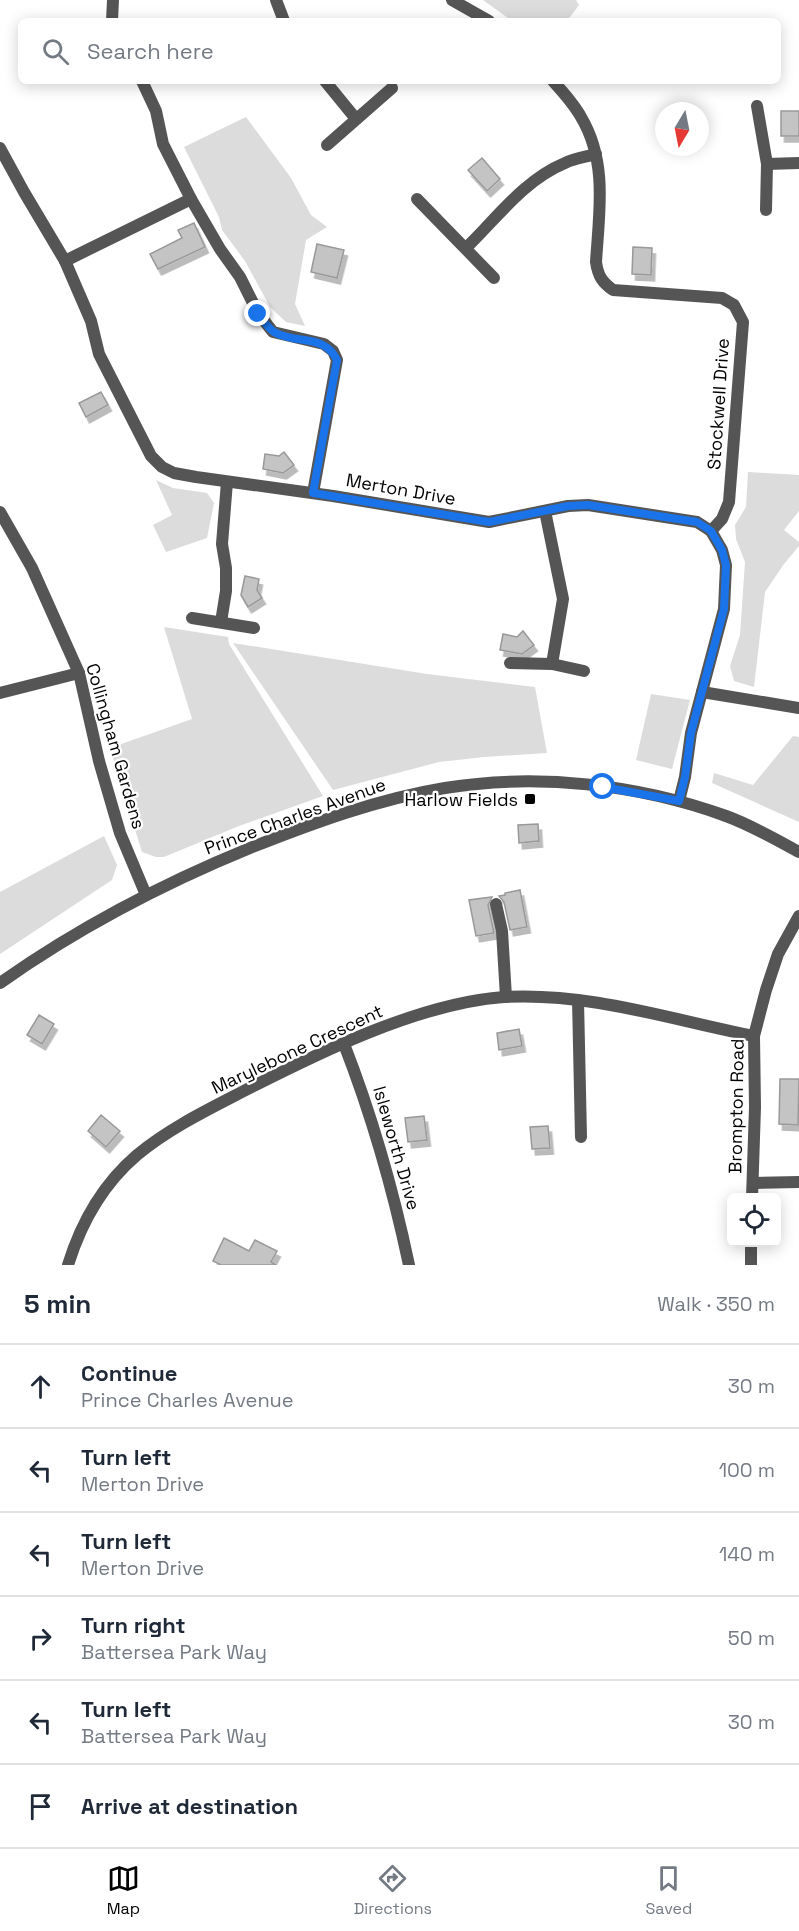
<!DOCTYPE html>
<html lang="en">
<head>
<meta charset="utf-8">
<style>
  body { margin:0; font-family:"Space Grotesk",sans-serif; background:#f6f6f7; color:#1f2937 }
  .controls { position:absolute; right:18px; bottom:18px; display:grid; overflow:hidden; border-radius:9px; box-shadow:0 3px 15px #0003 }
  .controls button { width:54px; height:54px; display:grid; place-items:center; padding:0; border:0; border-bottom:2px solid #e0e1e3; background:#fff; color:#1f2937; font:30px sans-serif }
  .compass { position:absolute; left:655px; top:102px; width:54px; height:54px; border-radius:50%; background:#fff; box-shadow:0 3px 15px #0003; rotate:190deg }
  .stop { position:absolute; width:18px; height:18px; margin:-14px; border:4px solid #1a73e8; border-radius:50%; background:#fff }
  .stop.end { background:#1a73e8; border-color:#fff; box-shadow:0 2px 6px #0008 }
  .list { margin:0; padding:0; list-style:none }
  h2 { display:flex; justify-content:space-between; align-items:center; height:78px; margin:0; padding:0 24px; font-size:26px }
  h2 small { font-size:20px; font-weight:400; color:#747a83 }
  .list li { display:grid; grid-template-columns:39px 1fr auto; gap:18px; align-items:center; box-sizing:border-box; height:84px; padding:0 24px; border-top:2px solid #e0e1e3 }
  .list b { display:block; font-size:22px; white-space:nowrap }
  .list p { margin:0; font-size:20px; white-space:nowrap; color:#747a83 }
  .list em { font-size:20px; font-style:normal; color:#747a83 }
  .icon { flex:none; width:33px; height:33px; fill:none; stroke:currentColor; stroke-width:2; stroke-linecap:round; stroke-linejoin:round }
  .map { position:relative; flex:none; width:799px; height:1265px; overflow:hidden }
  .search { position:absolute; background:#fff; box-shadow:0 3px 15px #0003; left:18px; right:18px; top:18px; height:66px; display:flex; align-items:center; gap:15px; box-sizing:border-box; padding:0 21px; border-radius:9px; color:#747a83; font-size:22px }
  .sheet { height:582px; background:#fff }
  nav { display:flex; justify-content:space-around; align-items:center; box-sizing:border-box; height:84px; border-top:2px solid #e0e1e3; background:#fff; font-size:16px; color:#747a83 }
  nav a { display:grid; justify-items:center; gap:3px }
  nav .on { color:#000 }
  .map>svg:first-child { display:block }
  .green { fill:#dcdcdc }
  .building { fill:#c4c4c4; stroke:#999; stroke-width:1.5; filter:url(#shadow) }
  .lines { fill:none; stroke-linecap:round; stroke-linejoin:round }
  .street { stroke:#555; stroke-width:12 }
  .route { stroke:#1a73e8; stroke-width:8 }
  .poi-dot { fill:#000; stroke:#fff; stroke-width:2 }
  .labels { text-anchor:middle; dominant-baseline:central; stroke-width:4.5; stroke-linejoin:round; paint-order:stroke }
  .street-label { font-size:18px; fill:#000; stroke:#fff }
  .poi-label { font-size:18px; fill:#000; stroke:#fff; text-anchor:end }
</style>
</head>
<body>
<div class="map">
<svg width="799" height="1265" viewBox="0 0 799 1265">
  <defs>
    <filter id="shadow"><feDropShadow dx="3.5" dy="6" stdDeviation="0" flood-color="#0004"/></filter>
  </defs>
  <rect width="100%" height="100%" fill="#fff"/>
  <g class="green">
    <path d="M483 0H576L579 5 570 17 562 21H512Z"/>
    <path d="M246 117 291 178 311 215 327 227 306 240 295 304 305 326 286 322 270 307 245 261 222 230 219 217 184 147Z"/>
    <path d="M748 472 799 475V511L784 530 799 542V546L784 564 765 592 754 687 734 681 730 666 740 635 745 562 736 539 735 525 746 507Z"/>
    <path d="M156 480 173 488 207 493 214 503 207 538 166 552 153 525 172 515Z"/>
    <path d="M164 627 228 637 229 644 323 796 239 826 164 857H156L142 852 110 748 192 719Z"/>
    <path d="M233 643 427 674 535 687 547 753 484 757 439 762 333 790Z"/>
    <path d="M651 694 690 700 672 769 636 760Z"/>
    <path d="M793 736 799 737V822L712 783 714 773 753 785Z"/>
    <path d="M104 836 117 865 112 880 0 954V892Z"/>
  </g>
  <g class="building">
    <rect x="781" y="111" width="18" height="25"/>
    <path d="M482 158 500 179 487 191 468 170Z"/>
    <path d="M194 223 205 247 158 269 150 254 182 238 178 230Z"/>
    <path d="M317 244 344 250 337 278 311 272Z"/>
    <path d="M633 247 652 248 651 275 632 274Z"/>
    <path d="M101 392 108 405 86 417 79 403Z"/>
    <path d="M284 452 294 465 283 473 263 469 265 454 279 456Z"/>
    <path d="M245 576 259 579 257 590 262 598 248 607 241 595Z"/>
    <path d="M523 631 534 645 522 654 500 650 503 634 517 637Z"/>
    <path d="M538 824 539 841 519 843 518 825Z"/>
    <path d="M520 890 527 927 510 930 504 902 499 896 505 895V893Z"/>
    <path d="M492 897 488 905 494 933 476 936 469 900Z"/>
    <path d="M39 1015 54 1024 42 1044 27 1035Z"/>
    <path d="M519 1029 522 1046 499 1050 497 1033Z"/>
    <path d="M780 1079H799L798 1125 779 1124Z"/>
    <path d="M101 1115 120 1131 106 1147 88 1131Z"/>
    <path d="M424 1116 427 1140 408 1142 405 1118Z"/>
    <path d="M548 1126 550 1148 532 1149 530 1127Z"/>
    <path d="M224 1238 249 1251 255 1240 277 1251 271 1262 276 1265H221L213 1261Z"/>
  </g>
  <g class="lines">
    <g class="street">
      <path d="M276 0 284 21"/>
      <path d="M452 0 489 21"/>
      <path d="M112 21 113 0"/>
      <path d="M142 81 156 111 163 144 191 199 220 249 240 277 258 313 273 332 324 344 333 351 337 360 313 493"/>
      <path d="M325 81 356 119"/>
      <path d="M553 81C563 92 574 104 581 117 608 162 599 213 596 262 598 276 602 282 613 290L722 298 734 305 743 322 729 502 722 519 711 531"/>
      <path d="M757 106 767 164 766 210"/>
      <path d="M327 145 392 88"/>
      <path d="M0 148 24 192 65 261 91 321 99 354 151 456 162 467 174 473 196 477 333 496 489 522 568 506 588 505 697 522 711 531 722 550 726 565 724 609 691 733 685 777 679 801"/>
      <path d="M767 164 799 163"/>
      <path d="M417 199 494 278"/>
      <path d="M466 248C497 218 524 180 565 163 574 158 586 157 596 154"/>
      <path d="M65 261 191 199"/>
      <path d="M545 511 563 599 552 664"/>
      <path d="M0 512 32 568 79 673 99 761 120 833 146 895"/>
      <path d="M192 618 254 628"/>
      <path d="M221 622 226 591V568L222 544 227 482"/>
      <path d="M510 663 552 664 584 671"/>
      <path d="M702 692 799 708"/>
      <path d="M0 693 79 673"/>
      <path d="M496 904 502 931 506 997"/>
      <path d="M0 983C78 928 162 884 250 848 313 823 378 799 445 788 537 773 638 784 726 816 751 825 775 839 799 852"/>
      <path d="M578 1000 581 1137"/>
      <path d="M344 1044C372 1116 393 1189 409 1265"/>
      <path d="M753 1183 799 1182"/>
      <path d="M752 1198 755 1107 754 1036 766 990 778 954 799 916"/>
      <path d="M68 1265C81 1223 103 1184 137 1155 167 1130 203 1112 238 1094 314 1055 418 1003 504 997 589 992 672 1020 754 1036"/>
      <path d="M751 1265V1242"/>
    </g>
  </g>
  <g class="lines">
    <path class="route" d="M258 314C262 319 268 328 274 332 296 345 324 333 337 360L313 493 489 522 568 506 588 505 697 522 711 531 722 550 726 565 724 609 691 733 685 777 679 801 603 787"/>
  </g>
  <rect class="poi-dot" x="524" y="793" width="12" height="12" rx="3"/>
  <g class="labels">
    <g class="street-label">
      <text transform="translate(718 404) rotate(-86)">Stockwell Drive</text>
      <text transform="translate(401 489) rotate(10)">Merton Drive</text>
      <text transform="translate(116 746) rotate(74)">Collingham Gardens</text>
      <text transform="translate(295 816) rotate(-20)">Prince Charles Avenue</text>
      <text transform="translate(297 1049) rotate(-25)">Marylebone Crescent</text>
      <text transform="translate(736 1106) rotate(-89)">Brompton Road</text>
      <text transform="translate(397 1148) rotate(74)">Isleworth Drive</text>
    </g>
    <g class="poi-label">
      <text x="518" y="799">Harlow Fields</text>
    </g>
  </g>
</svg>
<div class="controls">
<button><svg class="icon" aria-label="locate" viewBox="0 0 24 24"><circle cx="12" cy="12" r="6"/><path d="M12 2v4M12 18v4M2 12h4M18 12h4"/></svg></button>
</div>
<svg class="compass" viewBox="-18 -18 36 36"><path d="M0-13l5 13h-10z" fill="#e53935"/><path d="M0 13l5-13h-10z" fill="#747a83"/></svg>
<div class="stop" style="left:603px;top:787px"></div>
<div class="stop end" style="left:258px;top:314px"></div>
<div class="search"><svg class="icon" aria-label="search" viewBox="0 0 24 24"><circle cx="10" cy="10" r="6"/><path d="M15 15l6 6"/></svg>Search here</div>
</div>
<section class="sheet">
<h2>5 min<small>Walk · 350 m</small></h2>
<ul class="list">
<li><svg class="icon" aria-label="ahead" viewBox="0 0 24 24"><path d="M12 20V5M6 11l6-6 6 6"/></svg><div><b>Continue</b><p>Prince Charles Avenue</p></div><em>30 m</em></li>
<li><svg class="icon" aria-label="left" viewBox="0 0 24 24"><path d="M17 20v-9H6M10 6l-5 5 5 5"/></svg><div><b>Turn left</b><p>Merton Drive</p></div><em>100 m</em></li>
<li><svg class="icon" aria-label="left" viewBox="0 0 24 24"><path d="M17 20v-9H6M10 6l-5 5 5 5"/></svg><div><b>Turn left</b><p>Merton Drive</p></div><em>140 m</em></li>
<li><svg class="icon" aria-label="right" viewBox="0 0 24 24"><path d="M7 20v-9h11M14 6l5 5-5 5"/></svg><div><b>Turn right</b><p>Battersea Park Way</p></div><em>50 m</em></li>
<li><svg class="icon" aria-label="left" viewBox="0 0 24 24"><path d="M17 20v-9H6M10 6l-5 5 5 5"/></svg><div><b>Turn left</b><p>Battersea Park Way</p></div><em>30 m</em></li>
<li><svg class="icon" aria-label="arrive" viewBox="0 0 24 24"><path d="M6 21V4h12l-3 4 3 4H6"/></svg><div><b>Arrive at destination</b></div></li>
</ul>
</section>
<nav>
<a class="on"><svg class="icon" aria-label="map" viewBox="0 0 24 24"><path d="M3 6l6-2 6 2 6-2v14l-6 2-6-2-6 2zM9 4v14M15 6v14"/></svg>Map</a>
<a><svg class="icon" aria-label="directions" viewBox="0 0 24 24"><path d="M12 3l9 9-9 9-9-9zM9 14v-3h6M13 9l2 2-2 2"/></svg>Directions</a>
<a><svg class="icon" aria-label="saved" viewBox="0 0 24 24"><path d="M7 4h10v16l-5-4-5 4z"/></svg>Saved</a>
</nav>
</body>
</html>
